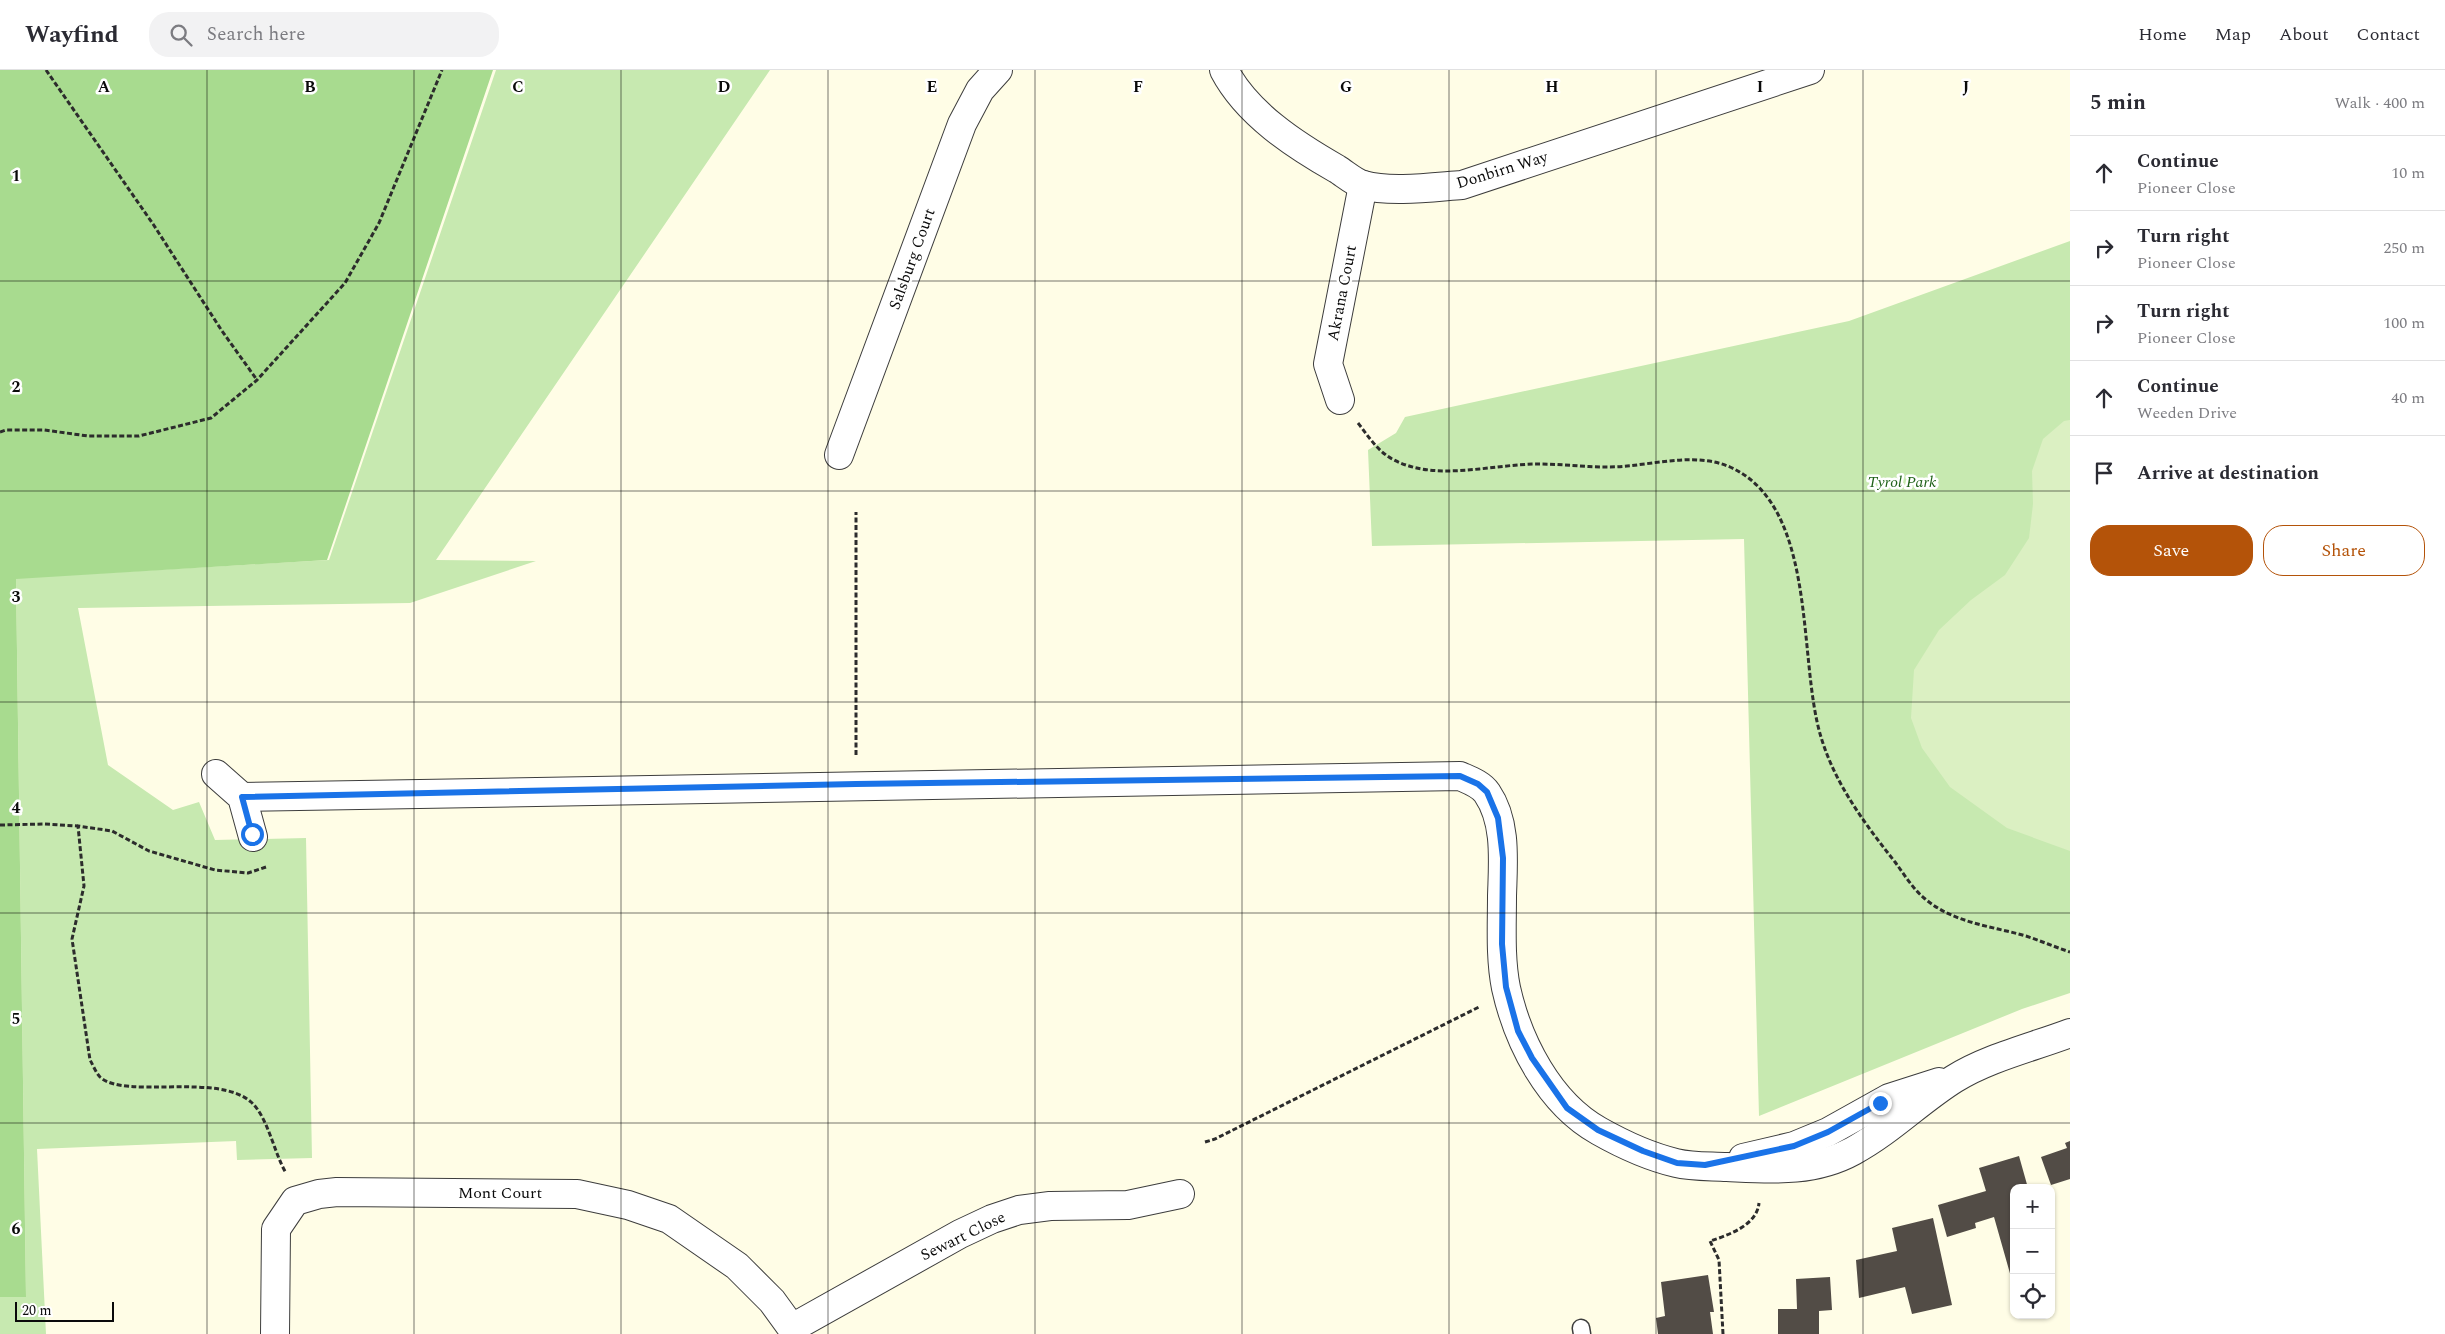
<!DOCTYPE html>
<html lang="en">
<head>
<meta charset="utf-8">
<style>
  body { margin:0; font-family:Spectral,serif; background:#f2f2f3; color:#2b2b33 }
  .controls { position:absolute; right:15px; bottom:15px; display:grid; overflow:hidden; border-radius:10px; box-shadow:0 1px 4px #0004 }
  .controls button { width:45px; height:45px; display:grid; place-items:center; padding:0; border:0; border-bottom:1px solid #e1e1e2; background:#fff; color:#2b2b33; font:25px sans-serif }
  .scale { position:absolute; left:15px; bottom:12px; width:99px; box-sizing:border-box; padding-left:5px; border:2px solid #0a0a0a; border-top:0; font-size:14px; line-height:18px; white-space:nowrap; color:#0a0a0a; -webkit-text-stroke:4px #fff; paint-order:stroke }
  .stop { position:absolute; width:15px; height:15px; margin:-11px; border:4px solid #1a73e8; border-radius:50%; background:#fff }
  .stop.end { background:#1a73e8; border-color:#fff; box-shadow:0 1px 5px #0008 }
  .list { margin:0; padding:0; list-style:none }
  h2 { display:flex; justify-content:space-between; align-items:center; height:65px; margin:0; padding:0 20px; font-size:21px }
  h2 small { font-size:16px; font-weight:400; color:#7c7c81 }
  .list li { display:grid; grid-template-columns:32px 1fr auto; gap:15px; align-items:center; box-sizing:border-box; height:75px; padding:0 20px; border-top:1px solid #e1e1e2 }
  .list b { display:block; font-size:19px; white-space:nowrap }
  .list p { margin:0; font-size:16px; white-space:nowrap; color:#7c7c81 }
  .list em { font-size:16px; font-style:normal; color:#7c7c81 }
  .actions { display:flex; gap:10px; padding:15px 20px }
  .actions a { flex:1; padding:11px 0; border:1px solid #b45309; border-radius:20px; text-align:center; font-size:18px; color:#b45309 }
  .actions .main { background:#b45309; color:#fff }
  .icon { flex:none; width:28px; height:28px; fill:none; stroke:currentColor; stroke-width:2; stroke-linecap:round; stroke-linejoin:round }
  .map { position:relative; flex:none; width:2070px; height:1264px; overflow:hidden }
  header { display:flex; align-items:center; gap:30px; box-sizing:border-box; height:70px; padding:0 25px; background:#fff; border-bottom:1px solid #e1e1e2 }
  header strong { font-size:24px }
  nav { display:flex; gap:28px; margin-inline-start:auto; font-size:18px }
  .search { width:350px; height:45px; background:#f2f2f3; display:flex; align-items:center; gap:12px; box-sizing:border-box; padding:0 18px; border-radius:20px; color:#7c7c81; font-size:19px }
  main { display:flex }
  aside { flex:1; background:#fff }
  .map>svg:first-child { display:block }
  .green { fill:#c7e9b0 }
  .forest { fill:#a8db8f }
  .pitch { fill:#dbf0c2 }
  .building { fill:#524c46 }
  .lines { fill:none; stroke-linecap:round; stroke-linejoin:round }
  .service-casing { stroke:#3d3d3d; stroke-width:19 }
  .minor-casing { stroke:#3d3d3d; stroke-width:30 }
  .path { stroke:#2c2c2c; stroke-width:3; stroke-dasharray:5 2.5; stroke-linecap:butt }
  .service { stroke:#fff; stroke-width:16 }
  .minor { stroke:#fff; stroke-width:28 }
  .route { stroke:#1a73e8; stroke-width:6 }
  .grid { fill:none; stroke:#0a0a0a; stroke-width:1; stroke-opacity:0.55 }
  .labels { text-anchor:middle; dominant-baseline:central; stroke-width:5; stroke-linejoin:round; paint-order:stroke }
  .street-label { font-size:16px; fill:#0a0a0a; stroke:#fff }
  .park-label { font-size:16px; font-style:italic; fill:#206219; stroke:#fff }
  .grid-label { font-size:16px; text-anchor:middle; font-weight:bold; fill:#0a0a0a; stroke:#fff; stroke-width:5; stroke-linejoin:round; paint-order:stroke }
</style>
</head>
<body>
<header>
<strong>Wayfind</strong>
<div class="search"><svg class="icon" aria-label="search" viewBox="0 0 24 24"><circle cx="10" cy="10" r="6"/><path d="M15 15l6 6"/></svg>Search here</div>
<nav><a>Home</a><a>Map</a><a>About</a><a>Contact</a></nav>
</header>
<main>
<div class="map">
<svg width="2070" height="1264" viewBox="0 0 2070 1264">
  <rect width="100%" height="100%" fill="#fffde6"/>
  <g class="green">
    <path d="M496 0H770L436 490 536 491 410 533 78 538 108 695 173 740 199 732 215 770 306 768 312 1088 237 1090 236 1071 37 1079 46 1264H0V1227L26 1226 16 508 329 490Z"/>
    <path d="M2070 171V923L2022 939 1759 1046 1744 469 1372 476 1368 380 1396 363 1405 347 1849 251Z"/>
  </g>
  <path class="forest" d="M0 0H493L327 490 16 509 26 1227H0Z"/>
  <path class="pitch" d="M2070 350V781L2007 758 1950 717 1922 678 1911 648 1914 600 1939 560 1971 530 2005 505 2029 468 2033 434 2032 401 2043 369 2064 351Z"/>
  <g class="building">
    <path d="M2070 1071V1109L2051 1115 2041 1087 2067 1078 2065 1073Z"/>
    <path d="M2019 1086 2028 1118H2014L2013 1214 1994 1147 1975 1153 1976 1158 1947 1167 1938 1135 1986 1121 1979 1098Z"/>
    <path d="M1933 1148 1952 1235 1912 1244 1905 1217 1859 1228 1856 1190 1897 1181 1892 1158Z"/>
    <path d="M1708 1205 1714 1242H1710L1713 1264H1658L1656 1248 1665 1246 1661 1212Z"/>
    <path d="M1830 1207 1832 1240 1819 1241V1264H1778V1239H1797L1796 1209Z"/>
  </g>
  <g class="lines">
    <g class="service-casing">
      <path id="service" d="M1581 1258 1582 1264"/>
    </g>
    <g class="minor-casing">
      <g id="minor">
        <path d="M1224 0C1247 44 1295 75 1337 99 1345 104 1354 112 1363 115 1390 123 1434 117 1462 115L1810 0"/>
        <path d="M1340 330 1328 294 1363 115"/>
        <path d="M839 385 962 54 980 20 998 0"/>
        <path d="M216 704 242 727 253 767"/>
        <path d="M242 727 1460 706C1469 710 1481 714 1487 723 1507 752 1503 792 1502 826 1502 856 1500 888 1506 918 1518 972 1549 1033 1599 1061 1622 1074 1651 1087 1676 1093 1692 1097 1710 1096 1727 1097 1770 1099 1813 1103 1853 1081 1890 1061 1919 1031 1954 1009 1987 988 2033 977 2070 963"/>
        <path d="M1743 1088 1794 1076 1828 1062 1889 1028 1939 1012"/>
        <path d="M792 1258 960 1164 992 1149 1019 1140 1050 1136 1128 1135 1180 1124"/>
        <path d="M275 1264 276 1159 295 1131 319 1124 337 1122 577 1124 628 1135 669 1149 737 1196 772 1231 796 1264"/>
      </g>
    </g>
    <g class="path">
      <path d="M46 0 153 154 222 261 257 310"/>
      <path d="M1358 353C1369 367 1378 382 1394 390 1437 412 1492 394 1538 394 1568 394 1597 399 1627 396 1660 393 1698 383 1730 397 1819 437 1797 589 1821 667 1835 714 1865 754 1895 792 1904 804 1913 819 1924 828 1953 853 1991 856 2026 866 2041 871 2055 877 2070 882"/>
      <path d="M0 362 6 360H44L88 366H139L211 348 257 310 345 213 379 153 442 0"/>
      <path d="M856 685V442"/>
      <path d="M0 755 44 754 78 756"/>
      <path d="M266 797 248 803 215 800 149 781 112 761 78 756 84 816 72 869 90 990C93 995 96 1003 100 1007 125 1030 217 1002 251 1032 268 1047 274 1083 286 1103"/>
      <path d="M1205 1072 1215 1069 1479 937"/>
      <path d="M1723 1264 1719 1190 1710 1171C1729 1165 1757 1155 1759 1133"/>
    </g>
    <use href="#service" class="service"/>
    <use href="#minor" class="minor"/>
  </g>
  <g class="lines">
    <path class="route" d="M252 764 242 727 856 714 1460 706 1478 714 1487 722 1498 748 1503 788 1502 874 1506 917 1518 961 1532 988 1567 1038 1598 1060 1643 1081 1677 1093 1705 1095 1794 1076 1828 1062 1880 1033"/>
  </g>
  <path class="grid" d="M207 0V1264M414 0V1264M621 0V1264M828 0V1264M1035 0V1264M1242 0V1264M1449 0V1264M1656 0V1264M1863 0V1264M0 211H2070M0 421H2070M0 632H2070M0 843H2070M0 1053H2070"/>
  <g class="labels">
    <g class="street-label">
      <text transform="translate(1502 100) rotate(-17)">Donbirn Way</text>
      <text transform="translate(912 189) rotate(-70)">Salsburg Court</text>
      <text transform="translate(1342 223) rotate(-79)">Akrana Court</text>
      <text x="500" y="1123">Mont Court</text>
      <text transform="translate(963 1166) rotate(-26)">Sewart Close</text>
    </g>
    <g class="park-label">
      <text x="1902" y="412">Tyrol Park</text>
    </g>
  </g>
  <g class="grid-label">
    <text x="104" y="22">A</text>
    <text x="310" y="22">B</text>
    <text x="518" y="22">C</text>
    <text x="724" y="22">D</text>
    <text x="932" y="22">E</text>
    <text x="1138" y="22">F</text>
    <text x="1346" y="22">G</text>
    <text x="1552" y="22">H</text>
    <text x="1760" y="22">I</text>
    <text x="1966" y="22">J</text>
    <text x="16" y="111">1</text>
    <text x="16" y="322">2</text>
    <text x="16" y="532">3</text>
    <text x="16" y="743">4</text>
    <text x="16" y="954">5</text>
    <text x="16" y="1164">6</text>
  </g>
</svg>
<div class="controls">
<button>+</button>
<button>−</button>
<button><svg class="icon" aria-label="locate" viewBox="0 0 24 24"><circle cx="12" cy="12" r="6"/><path d="M12 2v4M12 18v4M2 12h4M18 12h4"/></svg></button>
</div>
<div class="scale">20 m</div>
<div class="stop" style="left:252px;top:764px"></div>
<div class="stop end" style="left:1880px;top:1033px"></div>
</div>
<aside>
<h2>5 min<small>Walk · 400 m</small></h2>
<ul class="list">
<li><svg class="icon" aria-label="ahead" viewBox="0 0 24 24"><path d="M12 20V5M6 11l6-6 6 6"/></svg><div><b>Continue</b><p>Pioneer Close</p></div><em>10 m</em></li>
<li><svg class="icon" aria-label="right" viewBox="0 0 24 24"><path d="M7 20v-9h11M14 6l5 5-5 5"/></svg><div><b>Turn right</b><p>Pioneer Close</p></div><em>250 m</em></li>
<li><svg class="icon" aria-label="right" viewBox="0 0 24 24"><path d="M7 20v-9h11M14 6l5 5-5 5"/></svg><div><b>Turn right</b><p>Pioneer Close</p></div><em>100 m</em></li>
<li><svg class="icon" aria-label="ahead" viewBox="0 0 24 24"><path d="M12 20V5M6 11l6-6 6 6"/></svg><div><b>Continue</b><p>Weeden Drive</p></div><em>40 m</em></li>
<li><svg class="icon" aria-label="arrive" viewBox="0 0 24 24"><path d="M6 21V4h12l-3 4 3 4H6"/></svg><div><b>Arrive at destination</b></div></li>
</ul>
<div class="actions"><a class="main">Save</a><a>Share</a></div>
</aside>
</main>
</body>
</html>
